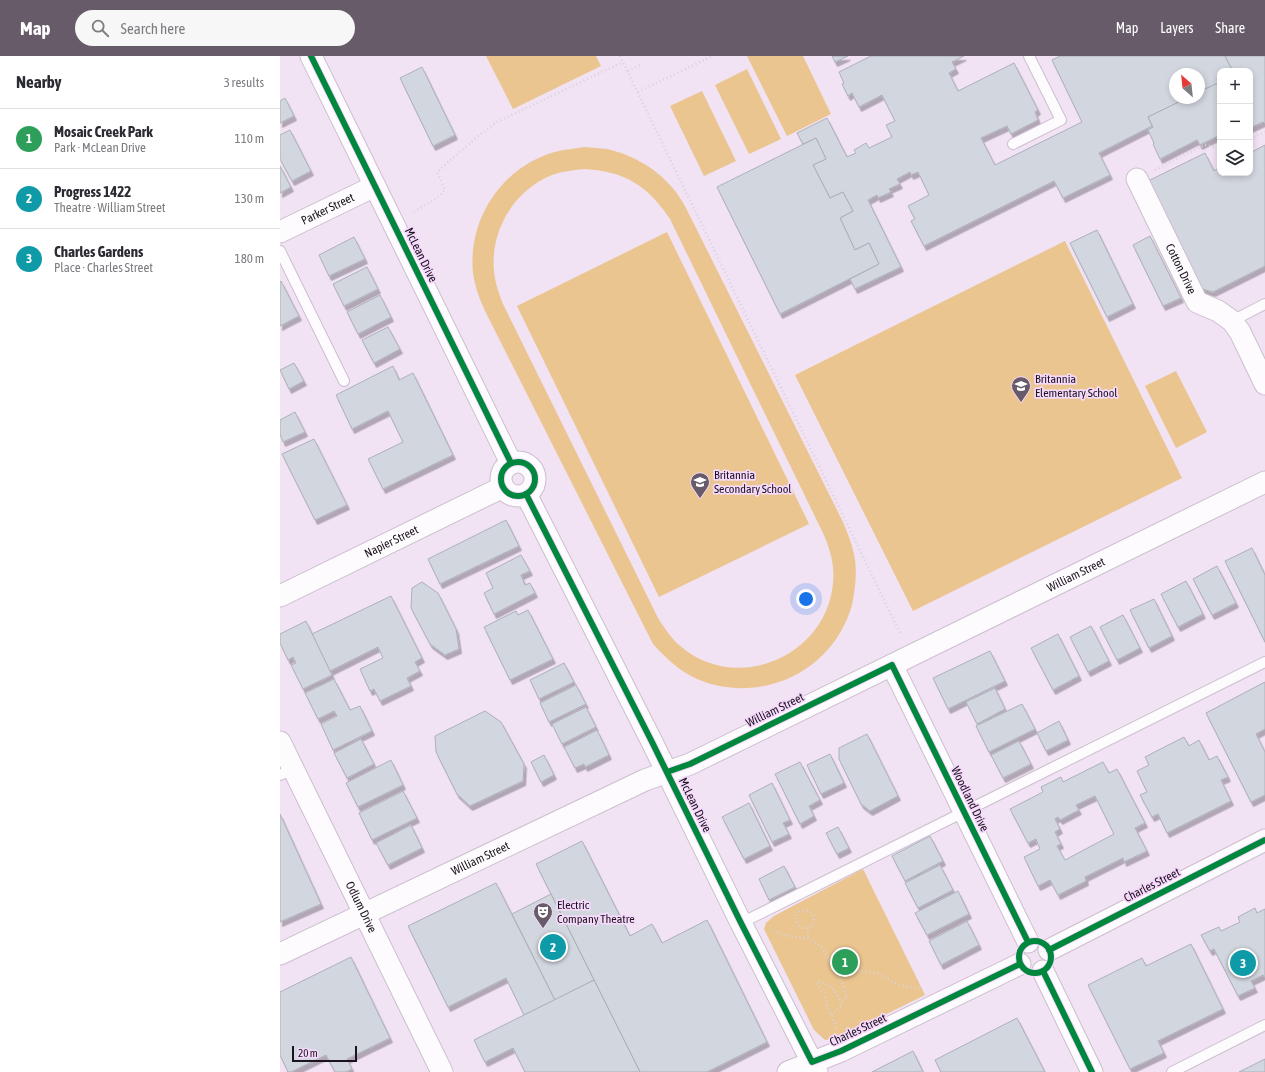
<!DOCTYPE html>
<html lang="en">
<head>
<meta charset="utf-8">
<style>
  body { margin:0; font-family:"Asap Condensed",sans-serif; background:#f7f7f7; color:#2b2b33 }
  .controls { position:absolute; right:12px; top:12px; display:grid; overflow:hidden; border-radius:8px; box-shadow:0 2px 6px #0003 }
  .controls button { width:36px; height:36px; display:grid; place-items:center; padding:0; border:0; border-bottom:1px solid #e1e1e2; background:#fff; color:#2b2b33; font:20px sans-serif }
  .compass { position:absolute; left:889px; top:12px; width:36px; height:36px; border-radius:50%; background:#fff; box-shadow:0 2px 6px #0003; rotate:333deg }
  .scale { position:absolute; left:12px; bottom:10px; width:65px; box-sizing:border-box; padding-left:4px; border:2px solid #1d131f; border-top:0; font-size:11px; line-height:14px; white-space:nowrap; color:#1d131f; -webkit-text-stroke:3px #f6dafc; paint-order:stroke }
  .you { position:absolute; left:526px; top:543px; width:14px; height:14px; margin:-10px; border:3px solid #fff; border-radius:50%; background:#1a73e8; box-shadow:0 0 0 6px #1a73e833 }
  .badge { display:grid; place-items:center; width:26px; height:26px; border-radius:50%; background:#675b6a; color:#fff; font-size:13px; font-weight:700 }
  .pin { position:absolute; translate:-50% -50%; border:2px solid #fff; box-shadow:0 1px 4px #0006 }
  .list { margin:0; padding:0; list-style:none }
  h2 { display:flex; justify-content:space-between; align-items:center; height:52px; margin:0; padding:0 16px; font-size:17px }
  h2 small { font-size:13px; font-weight:400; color:#7c7c81 }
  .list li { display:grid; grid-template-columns:26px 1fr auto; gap:12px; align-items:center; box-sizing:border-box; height:60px; padding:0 16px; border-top:1px solid #e1e1e2 }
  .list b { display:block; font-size:15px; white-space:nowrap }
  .list p { margin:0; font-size:13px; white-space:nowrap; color:#7c7c81 }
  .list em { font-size:13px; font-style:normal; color:#7c7c81 }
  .icon { flex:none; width:22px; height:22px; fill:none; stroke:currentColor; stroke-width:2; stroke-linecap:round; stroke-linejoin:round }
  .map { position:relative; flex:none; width:985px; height:1016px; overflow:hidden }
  header { display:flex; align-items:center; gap:24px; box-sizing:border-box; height:56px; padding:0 20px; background:#675b6a; color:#fff }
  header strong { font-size:19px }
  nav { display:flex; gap:22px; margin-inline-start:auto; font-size:14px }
  .search { width:280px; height:36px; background:#f7f7f7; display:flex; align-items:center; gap:10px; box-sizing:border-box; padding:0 14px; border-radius:22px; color:#7c7c81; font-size:15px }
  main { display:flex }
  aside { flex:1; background:#fff }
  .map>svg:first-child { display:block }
  .green { fill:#ebc58f; fill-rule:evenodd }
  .building { fill:#d2d6df; stroke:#adb0b9; fill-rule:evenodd; filter:url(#shadow) }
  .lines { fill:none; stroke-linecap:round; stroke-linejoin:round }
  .service-casing { stroke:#cbbfce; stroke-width:12 }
  .minor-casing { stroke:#cbbfce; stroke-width:23 }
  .path { stroke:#d8d3d9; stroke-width:2.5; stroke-dasharray:1 3; stroke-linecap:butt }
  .service { stroke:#fdfbfd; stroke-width:10 }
  .minor { stroke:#fdfbfd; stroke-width:21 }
  .cycleway-casing { stroke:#f6dafc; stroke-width:8 }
  .cycleway { stroke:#00873e; stroke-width:6 }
  .labels { text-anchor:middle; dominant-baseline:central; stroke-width:3.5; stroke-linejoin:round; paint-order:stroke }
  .street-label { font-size:12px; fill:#1d131f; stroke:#f6dafc }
  .poi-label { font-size:12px; fill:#1d131f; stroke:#f6dafc; text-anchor:start }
</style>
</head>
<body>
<header>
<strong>Map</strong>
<div class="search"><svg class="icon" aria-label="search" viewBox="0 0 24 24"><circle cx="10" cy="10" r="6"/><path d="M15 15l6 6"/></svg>Search here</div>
<nav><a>Map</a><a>Layers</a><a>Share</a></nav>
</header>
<main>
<aside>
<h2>Nearby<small>3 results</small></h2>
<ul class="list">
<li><span class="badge" style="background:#2e9e5b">1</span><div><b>Mosaic Creek Park</b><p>Park · McLean Drive</p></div><em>110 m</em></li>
<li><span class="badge" style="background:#0f9aa8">2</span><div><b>Progress 1422</b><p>Theatre · William Street</p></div><em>130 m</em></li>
<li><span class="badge" style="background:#0f9aa8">3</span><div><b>Charles Gardens</b><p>Place · Charles Street</p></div><em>180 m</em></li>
</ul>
</aside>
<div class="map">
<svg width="985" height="1016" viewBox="0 0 985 1016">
  <defs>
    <filter id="shadow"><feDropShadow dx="2.5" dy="4.5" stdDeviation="0" flood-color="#0004"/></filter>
  </defs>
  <rect width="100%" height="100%" fill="#f1e2f4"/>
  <g class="green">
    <path d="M206 0H316L321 10 233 53Z"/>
    <path d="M467 0H523L551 58 507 80Z"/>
    <path d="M467 13 501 83 469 98 435 29Z"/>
    <path d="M422 35 456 105 424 120 390 50Z"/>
    <path d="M305 91C312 92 320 92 327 93 354 99 379 114 396 136 400 142 404 148 407 154L563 466C568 478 573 490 575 504 577 518 575 534 572 549 555 609 495 643 435 629 409 623 390 607 373 588L206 257C200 244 195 231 193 217 188 167 217 119 263 100 277 94 291 93 305 91ZM305 113C346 116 367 129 390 163L543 477C550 493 555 509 553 527 547 601 454 640 398 588 390 581 384 571 378 562L223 248C219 237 215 227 214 215 210 175 234 134 272 119 283 115 294 114 305 113Z"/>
    <path d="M387 176 529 468 379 541 237 250Z"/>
    <path d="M785 185 902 422 633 555 515 319Z"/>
    <path d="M896 315 927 376 896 392 865 330Z"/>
    <path d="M583 813 645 939 556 983 545 984 534 974 484 873 486 867 494 860Z"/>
  </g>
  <g class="building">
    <path d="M552 0H568L555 6Z"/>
    <path d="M591 0H684L672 6 676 13 669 17 678 35 734 7 758 54 755 56 758 64 731 78 727 70 701 82 715 109 802 66 772 4 780 0H945L953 15H940V26L919 36V18H895V42H907L868 61 872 70 819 97 830 119 783 142 774 125 644 190 631 165 635 163 628 150 649 139 638 116 631 119 630 116 617 123 620 128 609 133 611 136 598 142 597 139 588 144 621 211 575 233 570 223 599 208 589 187 575 194 560 162 573 155 563 136 550 142 533 109 546 103 536 82 523 88 517 77 547 62 567 101 576 97 574 94 586 87 589 92 612 81 606 69 615 65 602 39 579 51 572 37 568 40 562 28 564 27 559 16Z"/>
    <path d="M945 0H985V68L983 66 970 72V15H953Z"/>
    <path d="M142 11 175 79 153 90 120 22Z"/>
    <path d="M940 26V79L920 89 917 84 880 103 873 88 874 87 868 74 873 71 868 61 907 42H919V36Z"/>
    <path d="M5 42 14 60 0 67V45Z"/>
    <path d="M10 74 31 115 12 125 0 103V79Z"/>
    <path d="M536 82 546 103 533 109 550 142 563 136 573 155 560 162 575 194 589 187 599 208 500 258 437 131Z"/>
    <path d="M985 89V210L933 236 912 230 866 126 925 97 934 115 940 111V117H970V97Z"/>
    <path d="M0 110 11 131 0 137Z"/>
    <path d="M817 174 853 248 827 261 790 187Z"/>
    <path d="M870 180 901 242 883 250 853 189Z"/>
    <path d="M74 181 85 203 49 220 39 199Z"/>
    <path d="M87 211 98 233 64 250 53 228Z"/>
    <path d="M1 225 19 260 0 270V226Z"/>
    <path d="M100 239 111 261 78 278 67 256Z"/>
    <path d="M108 271 120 293 94 307 82 284Z"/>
    <path d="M14 307 24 325 9 333 0 314Z"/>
    <path d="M113 310 119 324 133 317 173 399 103 433 88 403 123 386 108 355 72 373 56 339Z"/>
    <path d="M15 356 25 376 3 386 0 378V364Z"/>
    <path d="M34 383 67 449 35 464 2 398Z"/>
    <path d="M226 464 239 490 160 528 148 503Z"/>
    <path d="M972 492 985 519V586L945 505Z"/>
    <path d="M241 499 250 515 241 519 245 529 250 527 255 537 214 558 204 537 213 532 206 517Z"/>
    <path d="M937 510 956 547 932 559 913 523Z"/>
    <path d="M906 525 923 558 898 571 881 538Z"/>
    <path d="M142 526 158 537 176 573 179 593 165 599 150 588 131 552 132 532Z"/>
    <path d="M111 540 142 602 135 606 140 615 127 622 131 630 100 645 94 633 90 635 80 613 103 602 98 591 50 615 32 578Z"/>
    <path d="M874 543 892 580 869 592 850 554Z"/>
    <path d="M248 554 273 603 230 624 204 571 236 555 238 559Z"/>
    <path d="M843 559 860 592 837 604 820 571Z"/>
    <path d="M26 565 52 619 23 633 11 609 16 607 13 601 8 604 0 587V578Z"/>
    <path d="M811 570 829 605 808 616 790 581Z"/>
    <path d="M778 578 799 620 773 634 751 592Z"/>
    <path d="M710 595 725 625 668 653 653 622Z"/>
    <path d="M284 607 294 626 259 643 250 624Z"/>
    <path d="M54 623 70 654 80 650 92 675 53 694 41 668 57 660 54 655 38 663 25 637Z"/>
    <path d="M985 626V673L976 678 985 696V739L971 746 926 657Z"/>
    <path d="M296 629 306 648 269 666 260 647Z"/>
    <path d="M715 632 725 653 697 668 686 646Z"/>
    <path d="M742 648 755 673 709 696 696 670Z"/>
    <path d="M306 651 316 671 282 688 272 668Z"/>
    <path d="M205 655 221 666 244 708 243 725 190 750 177 738 156 696 155 680Z"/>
    <path d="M779 665 788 684 766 695 757 677Z"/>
    <path d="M317 674 329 699 305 711 304 708 295 712 284 691Z"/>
    <path d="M587 678 618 740 590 755 581 748 559 703V692Z"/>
    <path d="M904 681 909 690 919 684 929 704 937 700 948 721 941 724 951 745 887 777 878 758 872 761 860 739 867 736 857 715 869 709 865 701Z"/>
    <path d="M81 683 94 708 67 722 54 697Z"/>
    <path d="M739 685 751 708 723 722 711 699Z"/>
    <path d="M550 698 564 727 541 738 527 709Z"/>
    <path d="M264 699 274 719 261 726 251 706Z"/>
    <path d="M111 704 123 729 78 751 66 727Z"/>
    <path d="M520 706 540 744 529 750 534 760 520 768 495 718Z"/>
    <path d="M823 706 829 717 837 713 865 767 855 772 867 795 844 806 843 802 805 821 806 825 778 839 770 824 758 830 744 801 760 793 756 783 748 787 730 753 763 736 761 731 781 721 783 726ZM815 740 834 778 785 804 777 790 781 788 775 776 780 773 775 763 778 761 780 764 799 754 796 749Z"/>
    <path d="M492 727 510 764 503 767 509 778 492 786 469 739Z"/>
    <path d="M123 735 137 762 92 784 79 757Z"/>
    <path d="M469 747 490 790 464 803 442 761Z"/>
    <path d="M0 758 41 848 0 866Z"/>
    <path d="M131 769 142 792 108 809 96 787Z"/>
    <path d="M558 771 569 792 557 798 546 777Z"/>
    <path d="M650 780 663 805 625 825 612 800Z"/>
    <path d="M302 785 350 880 372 868 382 887 427 864 487 986 427 1016H360L256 808Z"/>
    <path d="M660 809 673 834 638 852 625 827Z"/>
    <path d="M504 810 515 831 489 844 479 823Z"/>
    <path d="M216 827 275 944 244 959 226 922 168 951 128 870Z"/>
    <path d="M678 835 689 858 647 879 635 857Z"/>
    <path d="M271 838 314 924 275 944 232 858Z"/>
    <path d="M975 852 977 857 985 853V922L983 919 971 925 975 932 958 940 934 893 930 895 921 879 939 871 941 875 960 866 958 861Z"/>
    <path d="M687 865 699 889 661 909 649 885Z"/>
    <path d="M911 888 943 953 878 985 884 997 850 1013 808 929 862 902 866 910Z"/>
    <path d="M71 901 110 982 67 1003 72 1013 66 1016H55L46 999 11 1016H8L0 999V936Z"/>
    <path d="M314 924 360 1016H245L233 992 205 1006 194 984Z"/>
    <path d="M737 962 765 1016H661L655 1004Z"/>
    <path d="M633 995 643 1016H592Z"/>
    <path d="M985 1003V1016H959Z"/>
  </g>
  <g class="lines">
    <g class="service-casing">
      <g id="service">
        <path d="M733 88 781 64 749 0"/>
        <path d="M0 195 64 325"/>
        <path d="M952 265 985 248"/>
        <path d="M0 719 13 713"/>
        <path d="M461 867 985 606"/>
        <path d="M892 1016 985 969"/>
      </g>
    </g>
    <g class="minor-casing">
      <g id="minor">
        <path d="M31 0 231 407"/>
        <path id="s1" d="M857 123 917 246 938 255 952 265 960 276 985 328"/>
        <path id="s2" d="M0 176 95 130"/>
        <circle cx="238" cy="423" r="17"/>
        <path d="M246 438 372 686 461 867 537 1016"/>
        <path id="s3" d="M0 540 223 431"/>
        <path d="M612 609 748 886"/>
        <path id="s4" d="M0 686 162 1016"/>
        <path d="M769 894 985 784"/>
        <path id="s5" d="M0 898 365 724 410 708 985 426"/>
        <path d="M763 915 812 1016"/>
        <path d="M508 1016 561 995 740 908"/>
      </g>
    </g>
    <g class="path">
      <path d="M340 0 621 579"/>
      <path d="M348 15 362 8"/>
      <path d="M358 36 432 0"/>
      <path d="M970 83 985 76"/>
      <path d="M875 114 925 89 940 92"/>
      <path d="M134 156 157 142 165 134 157 116 198 80 217 66 343 6"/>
      <circle cx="525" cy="863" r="9"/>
      <path d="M527 872 529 878 528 883"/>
      <path d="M493 874 503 879 528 883 542 891 551 906 557 908 574 909 579 915 592 916 604 920 613 926 624 930 640 932"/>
      <path d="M557 908V915L567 940 565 943 562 945"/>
      <path d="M551 959 561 950C562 940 547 924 537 926V928L545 939 547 949 557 973"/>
    </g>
    <use href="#service" class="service"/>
    <use href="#minor" class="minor"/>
    <g class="cycleway-casing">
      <g id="cycleway">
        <path d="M31 0 231 407"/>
        <circle cx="238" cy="423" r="17"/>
        <path d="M246 438 372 686 461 867 532 1006 561 995 740 908"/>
        <path d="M387 716 410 708 612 609 748 886"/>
        <circle cx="755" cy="901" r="16"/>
        <path d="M769 894 985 784"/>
        <path d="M763 915 812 1016"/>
      </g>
    </g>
    <use href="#cycleway" class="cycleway"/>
  </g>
  <defs>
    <g id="school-pin" transform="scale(1)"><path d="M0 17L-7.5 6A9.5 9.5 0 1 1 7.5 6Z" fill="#675b6a" stroke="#f6dafc"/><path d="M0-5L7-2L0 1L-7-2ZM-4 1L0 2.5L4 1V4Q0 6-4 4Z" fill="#fff"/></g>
    <g id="theatre-pin" transform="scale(1)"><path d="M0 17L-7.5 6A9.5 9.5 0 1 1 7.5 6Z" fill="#675b6a" stroke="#f6dafc"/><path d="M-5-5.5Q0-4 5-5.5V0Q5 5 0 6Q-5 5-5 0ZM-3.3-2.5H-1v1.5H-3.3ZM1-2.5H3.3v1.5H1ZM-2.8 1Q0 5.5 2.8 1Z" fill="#fff"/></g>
  </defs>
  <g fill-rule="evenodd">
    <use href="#school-pin" x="741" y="330"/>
    <use href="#school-pin" x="420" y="426"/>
    <use href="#theatre-pin" x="263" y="856"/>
  </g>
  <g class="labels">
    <g class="street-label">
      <text stroke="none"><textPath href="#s2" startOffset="53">Parker Street</textPath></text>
      <text transform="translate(141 199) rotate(64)">McLean Drive</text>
      <text stroke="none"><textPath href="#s1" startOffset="100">Cotton Drive</textPath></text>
      <text stroke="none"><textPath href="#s3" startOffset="124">Napier Street</textPath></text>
      <text stroke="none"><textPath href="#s5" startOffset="882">William Street</textPath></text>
      <text transform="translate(495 654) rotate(-26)">William Street</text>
      <text transform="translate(690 743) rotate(64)">Woodland Drive</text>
      <text transform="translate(415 749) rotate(64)">McLean Drive</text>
      <text stroke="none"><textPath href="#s5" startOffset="222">William Street</textPath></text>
      <text transform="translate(872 829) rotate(-27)">Charles Street</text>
      <text stroke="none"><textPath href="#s4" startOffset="184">Odlum Drive</textPath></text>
      <text transform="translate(578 974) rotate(-25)">Charles Street</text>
    </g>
    <g class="poi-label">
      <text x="755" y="323">Britannia<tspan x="755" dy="14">Elementary School</tspan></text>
      <text x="434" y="419">Britannia<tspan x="434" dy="14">Secondary School</tspan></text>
      <text x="277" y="849">Electric<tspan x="277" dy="14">Company Theatre</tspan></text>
    </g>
  </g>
</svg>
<div class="controls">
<button>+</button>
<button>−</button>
<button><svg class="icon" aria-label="layers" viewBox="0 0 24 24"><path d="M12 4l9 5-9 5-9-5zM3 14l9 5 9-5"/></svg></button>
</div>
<svg class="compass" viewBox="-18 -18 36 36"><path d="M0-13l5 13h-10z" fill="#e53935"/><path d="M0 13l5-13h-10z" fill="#7c7c81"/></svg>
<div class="scale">20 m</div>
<div class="you"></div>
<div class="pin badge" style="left:565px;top:906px;background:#2e9e5b">1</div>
<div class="pin badge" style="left:273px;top:891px;background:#0f9aa8">2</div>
<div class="pin badge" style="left:963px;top:907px;background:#0f9aa8">3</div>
</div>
</main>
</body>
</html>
